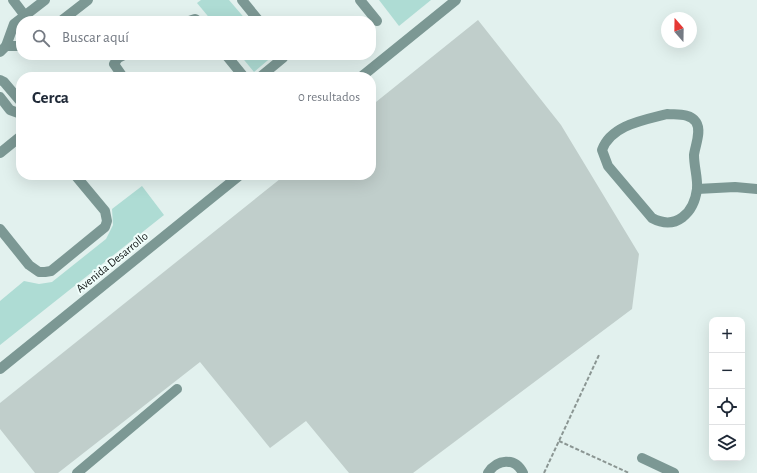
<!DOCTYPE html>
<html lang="es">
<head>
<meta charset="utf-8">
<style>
  body { margin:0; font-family:"Alegreya Sans",sans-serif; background:#f6f6f7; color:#1f2937 }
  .controls { position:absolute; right:12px; bottom:12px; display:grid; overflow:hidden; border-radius:8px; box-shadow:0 4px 16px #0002 }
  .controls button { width:36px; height:36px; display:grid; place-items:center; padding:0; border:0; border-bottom:1px solid #e0e1e3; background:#fff; color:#1f2937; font:20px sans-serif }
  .compass { position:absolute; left:661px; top:12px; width:36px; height:36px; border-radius:50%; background:#fff; box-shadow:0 4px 16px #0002; rotate:340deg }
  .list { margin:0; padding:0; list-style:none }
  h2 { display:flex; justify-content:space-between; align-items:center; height:52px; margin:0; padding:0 16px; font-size:17px }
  h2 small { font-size:13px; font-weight:400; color:#747a83 }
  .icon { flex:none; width:22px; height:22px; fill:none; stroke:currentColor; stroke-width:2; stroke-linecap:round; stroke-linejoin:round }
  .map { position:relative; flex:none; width:757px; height:473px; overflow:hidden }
  .search { position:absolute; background:#fff; box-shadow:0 4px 16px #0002; left:16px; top:16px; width:360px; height:44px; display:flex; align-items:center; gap:10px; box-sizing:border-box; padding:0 14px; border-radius:16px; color:#747a83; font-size:15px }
  .panel { position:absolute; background:#fff; box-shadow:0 4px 16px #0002; left:16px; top:72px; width:360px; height:108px; border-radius:16px }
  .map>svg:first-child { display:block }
  .green { fill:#aedcd4 }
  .building { fill:#c0cecb }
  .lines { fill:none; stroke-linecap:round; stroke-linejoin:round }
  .path { stroke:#8b9693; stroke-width:2; stroke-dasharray:4 2; stroke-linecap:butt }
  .minor { stroke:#7c9894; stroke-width:10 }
  .labels { text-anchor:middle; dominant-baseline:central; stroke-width:4; stroke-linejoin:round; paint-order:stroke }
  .street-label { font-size:12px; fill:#0e1312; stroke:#f0fefb }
</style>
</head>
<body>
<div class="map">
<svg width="757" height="473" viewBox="0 0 757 473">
  <rect width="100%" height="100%" fill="#e2f1ee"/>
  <g class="green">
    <path d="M201 0H229L247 21H212L197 3Z"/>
    <path d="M379 0H431L399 26Z"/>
    <path d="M240 55H274L254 72Z"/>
    <path d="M142 186 164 215 0 345V301L24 281 39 284 52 282 106 239 113 225 112 209Z"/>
  </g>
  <path class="building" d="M478 20 561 125 639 254 632 309 413 473H349L306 421 270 448 200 362 58 473H35L0 429V403L285 175H371V106Z"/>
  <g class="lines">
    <g class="path">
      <path d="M559 441 629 473"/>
      <path d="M544 473 599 355"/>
    </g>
    <g class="minor">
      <path d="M13 0 29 21"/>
      <path d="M242 0 259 21"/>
      <path d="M360 0 377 21"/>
      <path d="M61 21 88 0"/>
      <path d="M189 21 195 19 198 21"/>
      <path d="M6 46H21"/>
      <path d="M0 52 6 46 14 24 45 0"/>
      <path d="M226 55 244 77"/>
      <path d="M123 77 114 64 118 58 124 55"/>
      <path d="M260 77 283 58 284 55"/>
      <path d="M361 77 456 0"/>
      <path d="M0 80 4 82 21 102"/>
      <path d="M0 97 10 110 21 114"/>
      <path d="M667 114C677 115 690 113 696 122 702 131 695 146 694 155 694 167 698 178 697 189 694 213 676 231 652 218L608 166 602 150C611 125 644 120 667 114Z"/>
      <path d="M0 153 21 136"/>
      <path d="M697 189 735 187 757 189"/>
      <path d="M0 229 29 265 39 272H45L51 271 105 227 107 221 105 211 75 175"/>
      <path d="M0 369 240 175"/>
      <path d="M642 458 674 473"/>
      <path d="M77 473 177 389"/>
      <path d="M488 473C497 459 515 457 523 473"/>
    </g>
  </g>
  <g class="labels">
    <g class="street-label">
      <text transform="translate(112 262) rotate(-39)">Avenida Desarrollo</text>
    </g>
  </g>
</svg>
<div class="controls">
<button>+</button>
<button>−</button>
<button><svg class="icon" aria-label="locate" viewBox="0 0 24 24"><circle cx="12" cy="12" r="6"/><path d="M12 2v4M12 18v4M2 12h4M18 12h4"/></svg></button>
<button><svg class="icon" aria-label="layers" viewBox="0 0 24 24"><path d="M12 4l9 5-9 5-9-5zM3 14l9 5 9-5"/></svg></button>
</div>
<svg class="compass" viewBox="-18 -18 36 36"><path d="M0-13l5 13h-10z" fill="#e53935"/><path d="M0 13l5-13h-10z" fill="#747a83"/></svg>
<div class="search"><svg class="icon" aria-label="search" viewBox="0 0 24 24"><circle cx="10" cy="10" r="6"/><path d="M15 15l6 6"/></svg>Buscar aquí</div>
<section class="panel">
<h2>Cerca<small>0 resultados</small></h2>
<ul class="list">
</ul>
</section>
</div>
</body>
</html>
